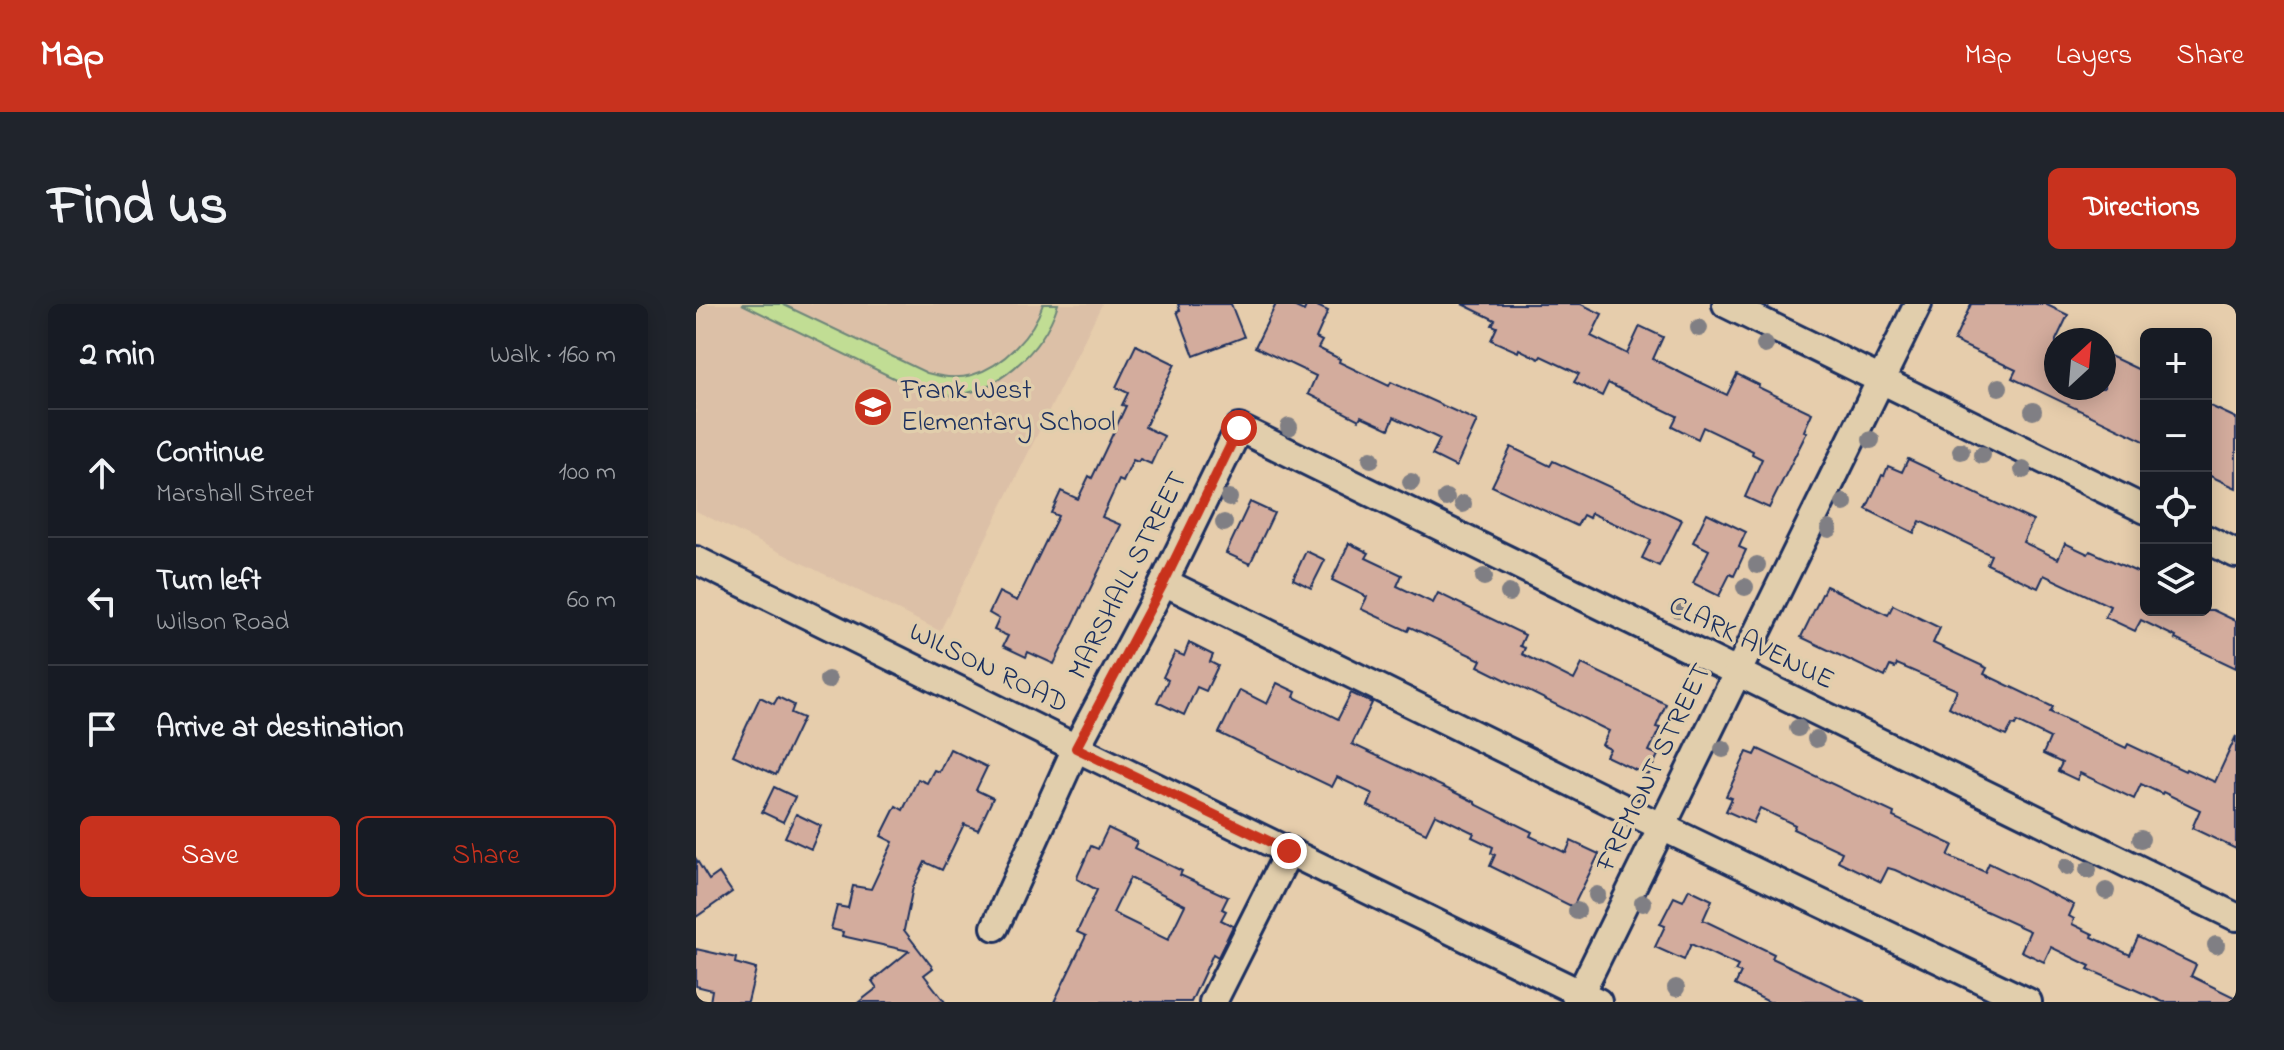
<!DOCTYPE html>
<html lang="en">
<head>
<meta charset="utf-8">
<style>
  body { margin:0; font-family:"Indie Flower",sans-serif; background:#20242c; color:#f1f3f6 }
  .controls { position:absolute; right:24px; top:24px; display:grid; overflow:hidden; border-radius:12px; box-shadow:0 4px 20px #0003 }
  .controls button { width:72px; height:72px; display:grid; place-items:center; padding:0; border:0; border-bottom:2px solid #363941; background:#171b24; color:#f1f3f6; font:40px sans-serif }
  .compass { position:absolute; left:1348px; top:24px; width:72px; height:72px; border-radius:50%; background:#171b24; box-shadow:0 4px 20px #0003; rotate:26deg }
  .stop { position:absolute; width:24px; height:24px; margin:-18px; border:6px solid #c8321e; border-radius:50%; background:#fff }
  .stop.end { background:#c8321e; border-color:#fff; box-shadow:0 2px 8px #0008 }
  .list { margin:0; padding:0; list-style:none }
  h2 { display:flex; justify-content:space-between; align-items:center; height:104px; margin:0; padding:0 32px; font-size:34px }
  h2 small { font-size:26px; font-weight:400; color:#9ea1a6 }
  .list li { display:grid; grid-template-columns:52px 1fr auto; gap:24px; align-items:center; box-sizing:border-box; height:128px; padding:0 32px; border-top:2px solid #363941 }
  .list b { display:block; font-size:30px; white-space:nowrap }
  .list p { margin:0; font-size:26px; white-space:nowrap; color:#9ea1a6 }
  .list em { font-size:26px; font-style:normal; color:#9ea1a6 }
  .actions { display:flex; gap:16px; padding:24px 32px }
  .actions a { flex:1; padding:18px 0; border:2px solid #c8321e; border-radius:12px; text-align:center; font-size:28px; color:#c8321e }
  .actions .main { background:#c8321e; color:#fff }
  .icon { flex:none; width:44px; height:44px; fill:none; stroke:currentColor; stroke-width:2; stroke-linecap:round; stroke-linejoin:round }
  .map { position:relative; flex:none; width:1540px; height:698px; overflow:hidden; border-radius:12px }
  header { display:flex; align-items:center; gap:48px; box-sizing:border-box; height:112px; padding:0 40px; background:#c8321e; color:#fff }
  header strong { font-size:38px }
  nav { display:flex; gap:44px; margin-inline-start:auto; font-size:28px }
  .intro { display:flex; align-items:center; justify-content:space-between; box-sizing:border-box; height:192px; padding:0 48px }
  h1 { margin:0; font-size:56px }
  .button { padding:20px 36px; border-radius:12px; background:#c8321e; color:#fff; font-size:28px; font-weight:700 }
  main { display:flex; gap:48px; padding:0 48px }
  aside { flex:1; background:#171b24; border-radius:12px; box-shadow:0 4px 20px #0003 }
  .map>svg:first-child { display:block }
  .built { fill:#dcc0a7 }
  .green { fill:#c1dd94; stroke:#6e8679; stroke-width:2 }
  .building { fill:#d3ac9d; stroke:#1b2f5e; stroke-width:2; fill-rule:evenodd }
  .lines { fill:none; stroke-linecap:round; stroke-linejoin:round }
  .minor-casing { stroke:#1b2f5e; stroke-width:32 }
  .minor { stroke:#e1ceac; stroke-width:26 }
  .tree { fill:#807f84 }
  .route { stroke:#c8321e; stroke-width:10 }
  .labels { text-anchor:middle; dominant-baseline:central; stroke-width:7; stroke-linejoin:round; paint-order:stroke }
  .poi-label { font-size:28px; fill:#1b2f5e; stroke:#e1ceac; text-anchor:start }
  .street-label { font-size:28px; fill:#1b2f5e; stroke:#e1ceac }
</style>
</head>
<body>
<header>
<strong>Map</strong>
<nav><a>Map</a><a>Layers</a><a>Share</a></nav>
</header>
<div class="intro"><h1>Find us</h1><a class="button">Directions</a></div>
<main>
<aside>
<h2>2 min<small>Walk · 160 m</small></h2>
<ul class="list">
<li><svg class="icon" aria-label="ahead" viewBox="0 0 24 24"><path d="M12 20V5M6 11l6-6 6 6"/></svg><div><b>Continue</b><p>Marshall Street</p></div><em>100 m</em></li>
<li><svg class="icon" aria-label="left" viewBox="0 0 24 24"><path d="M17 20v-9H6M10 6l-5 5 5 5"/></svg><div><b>Turn left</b><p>Wilson Road</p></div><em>60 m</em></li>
<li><svg class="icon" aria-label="arrive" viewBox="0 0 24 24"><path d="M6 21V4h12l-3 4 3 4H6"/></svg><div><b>Arrive at destination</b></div></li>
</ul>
<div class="actions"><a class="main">Save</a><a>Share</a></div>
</aside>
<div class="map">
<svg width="1540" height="698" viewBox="0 0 1540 698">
  <rect width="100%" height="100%" fill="#e6cdac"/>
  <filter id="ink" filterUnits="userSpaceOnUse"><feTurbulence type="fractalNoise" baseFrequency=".0125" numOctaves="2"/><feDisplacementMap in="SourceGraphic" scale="16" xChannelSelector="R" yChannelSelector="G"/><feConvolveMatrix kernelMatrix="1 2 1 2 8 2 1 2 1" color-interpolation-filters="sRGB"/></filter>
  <g filter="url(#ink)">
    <path class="built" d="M0 0H406L244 327 0 207Z"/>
    <path class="green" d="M46 0H86L231 69C245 73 261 75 276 71 307 62 337 31 347 0H362C347 47 299 92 248 92 240 92 231 89 224 87Z"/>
    <g class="building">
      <path d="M482 0H535L548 33 498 52 481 7 484 6Z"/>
      <path d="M580 0H593L608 7 611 0H617L632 7 620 34 626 37 622 44 644 55 643 58 693 82 695 78 781 117 760 163 736 151 744 135 698 113 693 125 665 112 663 116 612 90 620 72 559 43Z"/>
      <path d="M766 0H885L906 10 895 32 931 50 944 22 967 33 957 55 991 72 1031 91 1041 70 1063 81 1062 83 1116 109 1108 127 1111 128 1073 204 1049 193 1066 155 1056 150 1057 147 1007 123 1002 135 976 122 981 112 912 79 906 92 878 78 883 70 845 52 843 55 823 45 822 48 795 36 801 23 796 21 799 16Z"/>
      <path d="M1275 0H1349L1372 11 1360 36V84H1408V49L1450 69V138L1316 74 1320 66 1258 37Z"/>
      <path d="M440 41 479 60 449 123 468 132 455 160 444 155 442 158 437 156 427 178 423 176 406 213 425 221 358 360 332 348 330 353 307 342 312 332 298 326 303 315 293 309 303 288 321 297 362 212 355 209 365 187 382 195 393 172 396 174 430 102 426 101 432 89 420 83Z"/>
      <path d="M1510 100 1540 114V184L1510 170Z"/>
      <path d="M815 143 854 162 857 157 986 216 963 262 946 254 955 236 895 209 893 214 887 211 881 222 796 182Z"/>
      <path d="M1212 155 1246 171 1245 173 1337 217 1327 238 1362 255 1369 239 1392 250 1394 247 1450 272V306H1517L1540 317V364L1479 335 1480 333 1445 316 1439 327 1409 313 1414 302 1348 271 1342 284 1291 260 1295 251 1224 217 1218 229 1170 205 1186 171 1188 172 1192 162 1206 168Z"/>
      <path d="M554 198 578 209 554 260 530 249Z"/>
      <path d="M1011 209 1050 228 1043 243 1050 246 1038 272 1034 270 1023 292 997 279 1013 246 997 238Z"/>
      <path d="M653 239 673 249 670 254 706 271 701 282 737 299 742 289 829 331 824 342 829 344 826 350 878 376 886 360 970 400 960 423 964 424 953 447 962 451 952 472 910 452 914 445 906 441 913 427 782 362 785 356 714 323 712 327 665 305 671 293 636 276Z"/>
      <path d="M610 247 629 256 615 284 597 275Z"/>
      <path d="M1130 282 1192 311 1197 301 1244 324 1237 339 1291 364 1288 370 1357 403 1354 408 1430 444 1432 440 1489 467 1490 465 1519 478 1540 432V545L1496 524 1504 506 1467 488 1466 490 1445 480 1438 495 1384 469 1381 476 1362 467 1366 459 1347 450 1354 434 1321 418 1319 422 1316 421 1310 432 1284 420 1253 403 1261 386 1201 360 1199 364 1194 362 1189 373 1105 333Z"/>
      <path d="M493 339 517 351 514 358 522 362 510 387 501 383 488 411 461 398 472 376 467 373 479 348 488 352Z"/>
      <path d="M581 379 600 388 598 393 642 415 655 389 676 399 656 440 779 498V500L836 528 834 532 870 549 875 537 903 550 877 603 794 562 799 551 795 549 797 543 776 533 778 529 739 510 730 529 672 502 677 490 641 473 636 483 523 429 544 386 571 400Z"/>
      <path d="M64 393 78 400 82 393 98 401 95 409 107 414 80 471 37 451Z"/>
      <path d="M254 445 291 463 280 486 297 494 282 526 268 520 246 566 229 558 217 583 208 626 237 664 228 671 249 698H163L181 684 176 677 213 647 146 632 147 628 135 625 141 602 152 604 157 582 175 585 197 538 185 532 200 502 207 506 222 475 231 479 238 466 243 468Z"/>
      <path d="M1062 445 1198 509 1197 513 1257 541 1252 552 1289 568 1293 559 1378 601 1373 612 1378 615 1376 620 1397 630 1396 633 1434 651 1442 633 1500 661 1495 672 1540 694V698H1467L1392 665 1394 662 1355 643 1348 658 1325 647 1334 627 1199 566 1192 564 1185 578 1142 557 1146 548 1097 525 1099 521 1064 504 1057 519 1030 507 1036 494 1030 492 1051 448 1059 451Z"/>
      <path d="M78 483 99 493 87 518 66 508Z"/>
      <path d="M100 510 125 522 115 545 89 533Z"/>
      <path d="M412 524 441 538 438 544 486 567 484 571 532 593 526 605 530 607 525 616 537 622 522 653 517 650 495 698H358L390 632 381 628 401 586 381 575 382 571 395 542 402 545ZM434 574 489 601 472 636 417 609Z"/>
      <path d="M0 555 13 576 23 569 36 588 0 613Z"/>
      <path d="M993 585 1016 596 1007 616 1078 650 1076 654 1169 698H1073L1039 681 1045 669 1039 667 1042 662 995 640 988 656 959 643 969 622 964 620 978 593 987 597Z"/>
      <path d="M0 645 40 654 39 659 60 665 52 698H14L16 686 0 682Z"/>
    </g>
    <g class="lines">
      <g class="minor-casing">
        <g id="minor">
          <path d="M1030 0 1450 206"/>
          <path d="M1510 235 1540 250"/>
          <path d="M0 256 380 444 902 698"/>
          <path d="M468 278 966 523 1332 698"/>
          <path d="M299 623 380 444 468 278 543 124 1540 613"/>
          <path d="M517 698 593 547"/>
          <path d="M880 698 1222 0"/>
        </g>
      </g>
      <use href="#minor" class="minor"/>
    </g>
    <g class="tree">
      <circle cx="1003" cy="24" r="9"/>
      <circle cx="1069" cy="41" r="9"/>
      <circle cx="1303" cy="83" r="9"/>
      <circle cx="1337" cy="107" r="9"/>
      <circle cx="593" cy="123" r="9"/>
      <circle cx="1175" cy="136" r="9"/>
      <circle cx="1265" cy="147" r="9"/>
      <circle cx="1286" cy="151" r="9"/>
      <circle cx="675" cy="155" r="9"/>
      <circle cx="1327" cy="166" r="9"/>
      <circle cx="715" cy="178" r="9"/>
      <circle cx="533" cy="194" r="9"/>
      <circle cx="750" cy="194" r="9"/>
      <circle cx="1148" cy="199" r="9"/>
      <circle cx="767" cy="200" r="9"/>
      <circle cx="528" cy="219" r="9"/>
      <circle cx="1133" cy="225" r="9"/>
      <circle cx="1061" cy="261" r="9"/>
      <circle cx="788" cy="273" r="9"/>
      <circle cx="1049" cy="283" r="9"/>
      <circle cx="813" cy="289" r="9"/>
      <circle cx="982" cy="305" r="9"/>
      <circle cx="132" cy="376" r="9"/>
      <circle cx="1102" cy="424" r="9"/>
      <circle cx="1120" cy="435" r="9"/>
      <circle cx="1027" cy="445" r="9"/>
      <circle cx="929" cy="524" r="9"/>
      <circle cx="1445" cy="535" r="9"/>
      <circle cx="1371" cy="563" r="9"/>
      <circle cx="1392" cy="566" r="9"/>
      <circle cx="1410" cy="587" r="9"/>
      <circle cx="901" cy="591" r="9"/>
      <circle cx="947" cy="599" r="9"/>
      <circle cx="881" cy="607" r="9"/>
      <circle cx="1520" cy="641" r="9"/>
      <circle cx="980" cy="684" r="9"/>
    </g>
  </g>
  <g class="lines" filter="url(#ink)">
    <path class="route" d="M543 124 468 278 380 444 593 547"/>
  </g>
  <defs>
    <g id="school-disc" transform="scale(2)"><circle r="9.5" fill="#c8321e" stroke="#e1ceac"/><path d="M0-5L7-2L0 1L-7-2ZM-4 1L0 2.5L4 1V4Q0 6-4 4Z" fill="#fff"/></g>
  </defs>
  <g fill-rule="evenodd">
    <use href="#school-disc" x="177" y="103"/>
  </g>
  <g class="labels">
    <g class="poi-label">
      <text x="205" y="87">Frank West<tspan x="205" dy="32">Elementary School</tspan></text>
    </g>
    <g class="street-label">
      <text transform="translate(433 272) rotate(-63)">MARSHALL STREET</text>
      <text transform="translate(1055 340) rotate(26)">CLARK AVENUE</text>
      <text transform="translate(292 365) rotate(26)">WILSON ROAD</text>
      <text transform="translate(959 464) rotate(-64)">FREMONT STREET</text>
    </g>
  </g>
</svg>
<div class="controls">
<button>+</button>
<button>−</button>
<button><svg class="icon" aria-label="locate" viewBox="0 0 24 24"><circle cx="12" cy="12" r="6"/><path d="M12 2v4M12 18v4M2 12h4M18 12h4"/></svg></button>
<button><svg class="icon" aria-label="layers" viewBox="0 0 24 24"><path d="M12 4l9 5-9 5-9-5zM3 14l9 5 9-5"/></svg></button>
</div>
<svg class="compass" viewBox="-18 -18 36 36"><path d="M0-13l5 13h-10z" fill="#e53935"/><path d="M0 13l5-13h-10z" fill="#9ea1a6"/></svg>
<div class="stop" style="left:543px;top:124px"></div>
<div class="stop end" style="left:593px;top:547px"></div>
</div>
</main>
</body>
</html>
